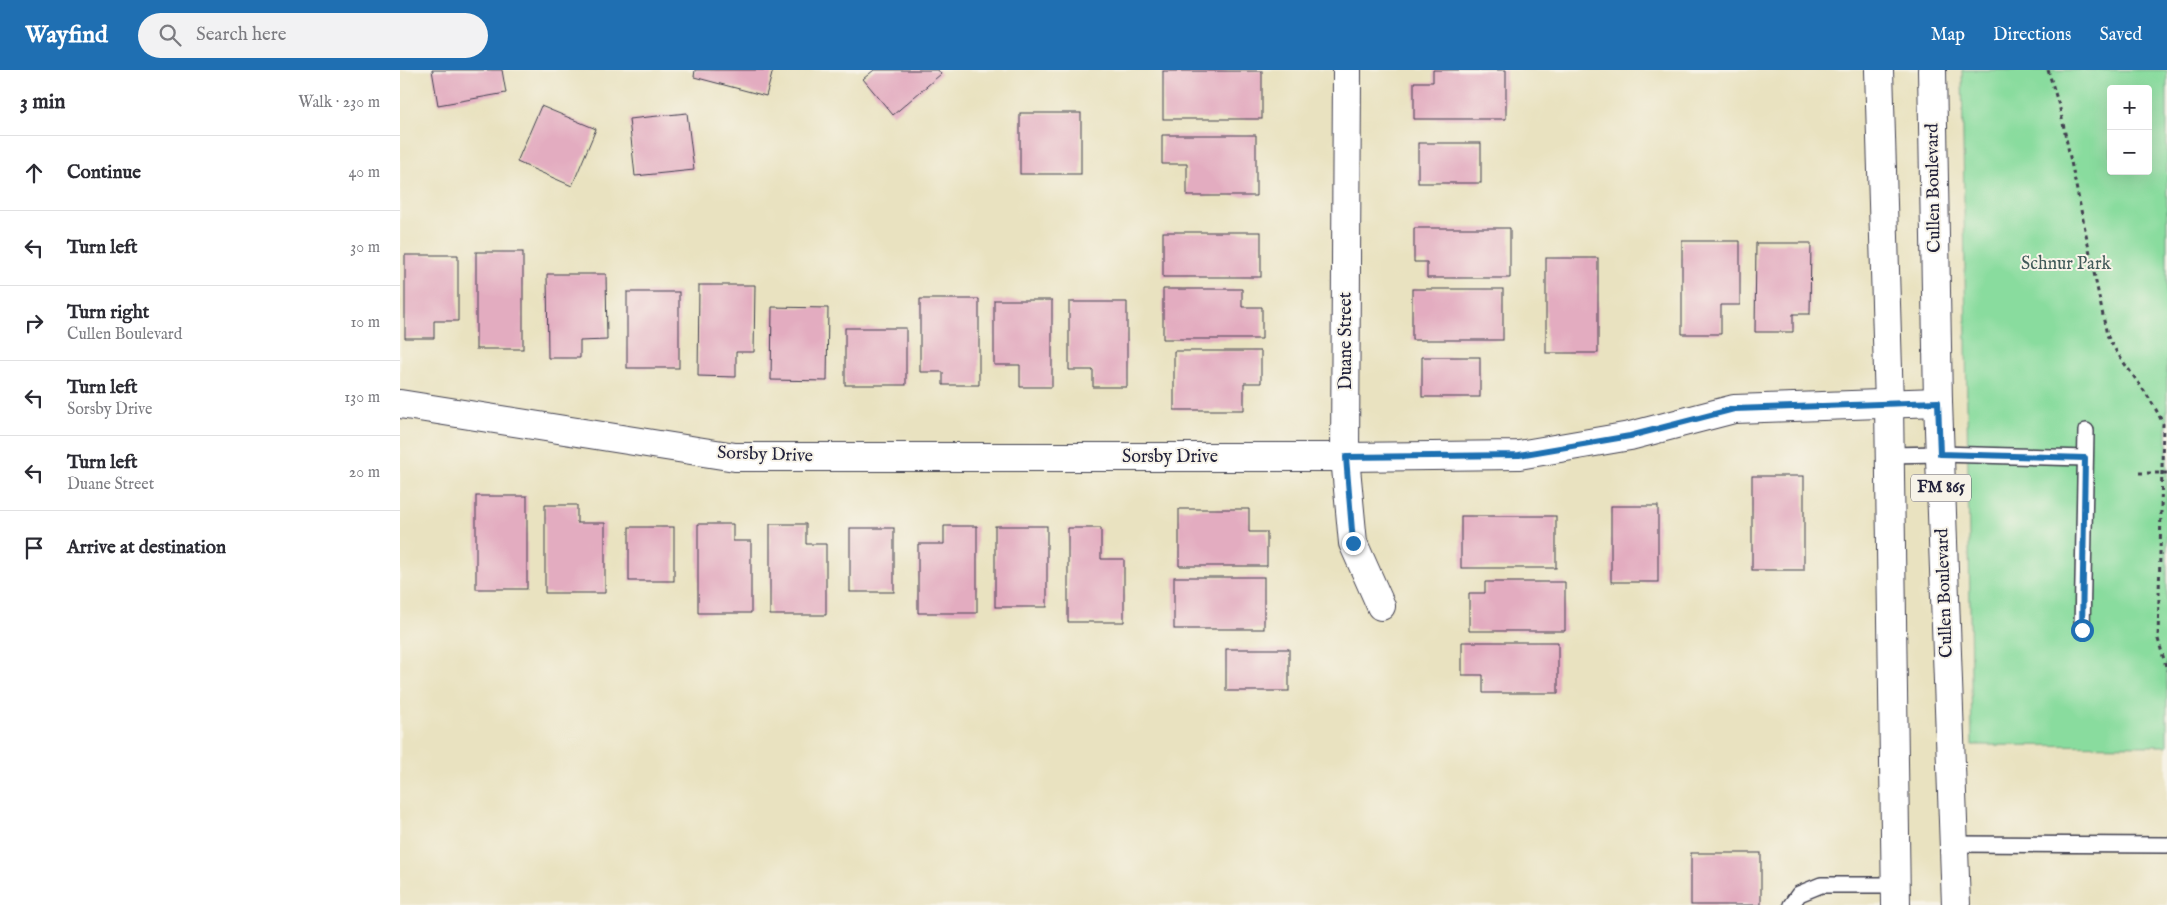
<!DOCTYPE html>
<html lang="en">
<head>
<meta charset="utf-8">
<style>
  body { margin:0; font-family:"IM FELL English",serif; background:#f2f2f3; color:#2b2b33 }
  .controls { position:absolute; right:15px; top:15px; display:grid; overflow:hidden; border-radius:5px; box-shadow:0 5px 20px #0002 }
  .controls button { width:45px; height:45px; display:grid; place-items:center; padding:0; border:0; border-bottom:1px solid #e1e1e2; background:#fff; color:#2b2b33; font:25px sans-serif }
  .stop { position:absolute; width:15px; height:15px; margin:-11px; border:4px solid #1f6fb2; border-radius:50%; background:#fff }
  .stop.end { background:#1f6fb2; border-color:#fff; box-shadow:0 1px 5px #0008 }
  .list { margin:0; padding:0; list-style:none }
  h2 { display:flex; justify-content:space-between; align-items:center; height:65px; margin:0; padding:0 20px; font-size:21px }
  h2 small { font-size:16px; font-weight:400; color:#7c7c81 }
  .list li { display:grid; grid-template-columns:32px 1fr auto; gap:15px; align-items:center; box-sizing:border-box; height:75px; padding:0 20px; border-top:1px solid #e1e1e2 }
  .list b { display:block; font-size:19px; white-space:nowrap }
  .list p { margin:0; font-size:16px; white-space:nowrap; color:#7c7c81 }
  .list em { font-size:16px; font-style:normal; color:#7c7c81 }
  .icon { flex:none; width:28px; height:28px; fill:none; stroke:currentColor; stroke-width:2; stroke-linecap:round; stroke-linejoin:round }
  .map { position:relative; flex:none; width:1767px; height:835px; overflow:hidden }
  header { display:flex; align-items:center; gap:30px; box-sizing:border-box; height:70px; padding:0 25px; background:#1f6fb2; color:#fff }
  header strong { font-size:24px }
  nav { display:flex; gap:28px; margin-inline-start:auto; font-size:18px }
  .search { width:350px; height:45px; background:#f2f2f3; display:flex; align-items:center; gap:12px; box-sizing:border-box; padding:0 18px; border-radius:28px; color:#7c7c81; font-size:19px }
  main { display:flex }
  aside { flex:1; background:#fff }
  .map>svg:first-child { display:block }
  .green { fill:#89dc9e; stroke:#567f6c; fill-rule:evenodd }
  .building { fill:#e3acc0 }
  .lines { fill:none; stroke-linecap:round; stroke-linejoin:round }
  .lane-casing { stroke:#403f4f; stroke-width:18 }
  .street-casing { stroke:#403f4f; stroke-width:30 }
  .primary-casing { stroke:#403f4f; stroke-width:30 }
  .path { stroke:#403f4f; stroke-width:3; stroke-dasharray:4 4; stroke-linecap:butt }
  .lane { stroke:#fff; stroke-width:15 }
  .street { stroke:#fff; stroke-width:28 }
  .primary { stroke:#fff; stroke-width:28 }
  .route { stroke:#1f6fb2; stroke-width:6 }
  .labels { text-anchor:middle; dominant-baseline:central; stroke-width:4; stroke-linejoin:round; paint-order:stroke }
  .shield { fill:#f7f3e8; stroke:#62616f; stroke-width:1 }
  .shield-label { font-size:16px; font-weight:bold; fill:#22223b }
  .street-label { font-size:18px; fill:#22223b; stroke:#f7f3e8 }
  .park-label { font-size:18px; fill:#415a59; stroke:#f7f3e8 }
</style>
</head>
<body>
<header>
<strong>Wayfind</strong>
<div class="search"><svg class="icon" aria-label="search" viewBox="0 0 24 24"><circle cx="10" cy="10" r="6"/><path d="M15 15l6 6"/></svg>Search here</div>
<nav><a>Map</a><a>Directions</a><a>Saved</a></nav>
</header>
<main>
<aside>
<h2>3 min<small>Walk · 230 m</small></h2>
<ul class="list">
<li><svg class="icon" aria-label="ahead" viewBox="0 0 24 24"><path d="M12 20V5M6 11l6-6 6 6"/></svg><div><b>Continue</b></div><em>40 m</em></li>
<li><svg class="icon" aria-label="left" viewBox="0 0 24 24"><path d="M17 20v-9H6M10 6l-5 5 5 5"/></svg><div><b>Turn left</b></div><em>30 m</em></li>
<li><svg class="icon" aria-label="right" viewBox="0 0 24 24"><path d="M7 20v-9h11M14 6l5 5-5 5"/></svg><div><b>Turn right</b><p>Cullen Boulevard</p></div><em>10 m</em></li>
<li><svg class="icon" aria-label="left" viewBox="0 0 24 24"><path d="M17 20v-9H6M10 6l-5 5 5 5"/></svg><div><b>Turn left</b><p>Sorsby Drive</p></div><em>130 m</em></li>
<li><svg class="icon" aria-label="left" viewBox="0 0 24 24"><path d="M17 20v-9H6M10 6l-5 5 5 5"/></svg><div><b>Turn left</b><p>Duane Street</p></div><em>20 m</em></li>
<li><svg class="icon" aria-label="arrive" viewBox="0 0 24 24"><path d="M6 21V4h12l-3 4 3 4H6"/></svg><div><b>Arrive at destination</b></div></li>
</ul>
</aside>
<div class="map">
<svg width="1767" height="835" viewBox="0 0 1767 835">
  <rect width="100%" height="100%" fill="#f7f3e8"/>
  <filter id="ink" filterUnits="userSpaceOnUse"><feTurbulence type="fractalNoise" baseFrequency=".02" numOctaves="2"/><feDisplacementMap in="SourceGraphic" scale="10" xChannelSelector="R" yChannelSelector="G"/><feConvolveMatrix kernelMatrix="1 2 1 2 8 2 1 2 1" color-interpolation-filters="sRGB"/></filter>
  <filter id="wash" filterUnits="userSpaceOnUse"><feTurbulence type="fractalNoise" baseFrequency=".0096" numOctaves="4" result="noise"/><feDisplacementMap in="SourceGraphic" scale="20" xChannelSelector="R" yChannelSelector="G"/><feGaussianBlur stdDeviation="1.12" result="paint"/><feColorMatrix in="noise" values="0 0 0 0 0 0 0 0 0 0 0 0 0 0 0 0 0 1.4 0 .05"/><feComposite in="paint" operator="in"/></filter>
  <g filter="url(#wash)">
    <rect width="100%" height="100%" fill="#e9e2c0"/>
    <path class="green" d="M1562 0H1767V676L1572 675ZM1711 19H1748V101H1711Z"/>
    <g id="blocks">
      <g class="building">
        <path d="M32 0H102L106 23 38 35Z"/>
        <path d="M295 0H373L366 26 294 7Z"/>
        <path d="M474 0H538L541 4 493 45 463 9Z"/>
        <path d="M1033 0H1106V49H1014V12H1033Z"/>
        <rect x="763" y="1" width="99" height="48"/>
        <path d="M141 36 196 59 172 116 117 92Z"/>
        <path d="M287 43 294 100 235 106 229 49Z"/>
        <rect x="620" y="43" width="61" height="61"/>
        <path d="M762 65H856V126H787V94H762Z"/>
        <rect x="1018" y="73" width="63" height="40"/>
        <path d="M1014 158H1110V208H1027V192H1014Z"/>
        <rect x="763" y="162" width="98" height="45"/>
        <path d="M1282 171H1340V235H1321V264H1282Z"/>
        <path d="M1356 173H1411L1410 244H1393V262H1355Z"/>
        <rect x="76" y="182" width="47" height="97"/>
        <path d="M5 185H58V251H34V268H5Z"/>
        <rect x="1146" y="188" width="52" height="95"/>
        <path d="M147 204H206L207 270 180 271V288H148Z"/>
        <path d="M299 215H355L354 282H336V307L298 306Z"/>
        <path d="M763 219H842V237H862V269H763Z"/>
        <rect x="1012" y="219" width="91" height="51"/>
        <rect x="227" y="222" width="52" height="76"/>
        <path d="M520 229H579V315H543V302H520Z"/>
        <path d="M594 230H652V317H620V295H594Z"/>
        <path d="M669 232H727V317H693V300H669Z"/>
        <path d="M372 237 428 238 427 311 371 310Z"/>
        <rect x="445" y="258" width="61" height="57"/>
        <path d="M774 281H861V313H844V340H774Z"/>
        <rect x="1022" y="287" width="58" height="40"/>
        <rect x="1352" y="406" width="52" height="94"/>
        <rect x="76" y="426" width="51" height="93"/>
        <path d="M145 435H177V453H205V523H145Z"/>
        <rect x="1211" y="436" width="47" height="76"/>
        <path d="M779 439H849V462H867V496H779Z"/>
        <rect x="1061" y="446" width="95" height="52"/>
        <path d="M298 454H333V471H351V543H298Z"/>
        <path d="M370 454H406V474H426V545H370Z"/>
        <path d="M544 456H577V543H518V474H544Z"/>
        <rect x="595" y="456" width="52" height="81"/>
        <rect x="229" y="457" width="45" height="54"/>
        <rect x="450" y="458" width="44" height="64"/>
        <path d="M668 458H701V489H724V552H668Z"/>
        <rect x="774" y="507" width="90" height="52"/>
        <path d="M1085 512H1165V561H1069V523H1085Z"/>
        <path d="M1062 572H1158V623H1083V605H1062Z"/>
        <rect x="826" y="579" width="63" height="42"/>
        <rect x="1291" y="783" width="70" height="52"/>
      </g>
    </g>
  </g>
  <g filter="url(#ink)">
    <use href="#blocks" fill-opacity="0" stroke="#403f4f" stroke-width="1"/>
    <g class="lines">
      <g class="lane-casing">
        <g id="lane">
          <path d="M1489 385 1540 384 1685 388"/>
          <path d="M1682 560 1686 361"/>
          <path d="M1554 774 1767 775"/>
          <path d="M1391 835 1399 824 1421 815H1496"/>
        </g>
      </g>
      <g class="street-casing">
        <g id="street">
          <path d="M947 0 945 387 953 473 981 536"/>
          <path d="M0 334 335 387H945L1119 385 1230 366 1334 339 1538 332"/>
        </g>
      </g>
      <g class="primary-casing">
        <g id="primary">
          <path d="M1479 0 1489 334 1496 835"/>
          <path d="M1532 0 1538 332 1556 835"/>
        </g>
      </g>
      <g class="path">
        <path d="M1648 0 1660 39 1707 265C1723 297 1749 321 1763 354L1758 569 1767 600"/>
        <path d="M1739 403H1767"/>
      </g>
      <use href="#lane" class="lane"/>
      <use href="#street" class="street"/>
      <use href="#primary" class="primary"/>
    </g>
  </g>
  <g class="lines" filter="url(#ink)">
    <path class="route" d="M953 473 946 387 1119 385 1230 366 1334 339 1538 332 1540 384 1685 388 1682 560"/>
  </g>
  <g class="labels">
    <rect class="shield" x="1511" y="404.5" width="60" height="27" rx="4"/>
    <g class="shield-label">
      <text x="1541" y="418">FM 865</text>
    </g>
    <g class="street-label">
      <text transform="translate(1534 118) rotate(-91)">Cullen Boulevard</text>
      <text transform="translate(946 271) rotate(-90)">Duane Street</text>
      <text transform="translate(365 385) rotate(2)">Sorsby Drive</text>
      <text x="770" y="387">Sorsby Drive</text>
      <text transform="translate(1545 523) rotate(-92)">Cullen Boulevard</text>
    </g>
    <g class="park-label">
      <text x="1666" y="194">Schnur Park</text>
    </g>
  </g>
</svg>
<div class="controls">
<button>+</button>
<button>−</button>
</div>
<div class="stop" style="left:1682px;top:560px"></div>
<div class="stop end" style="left:953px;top:473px"></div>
</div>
</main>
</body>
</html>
